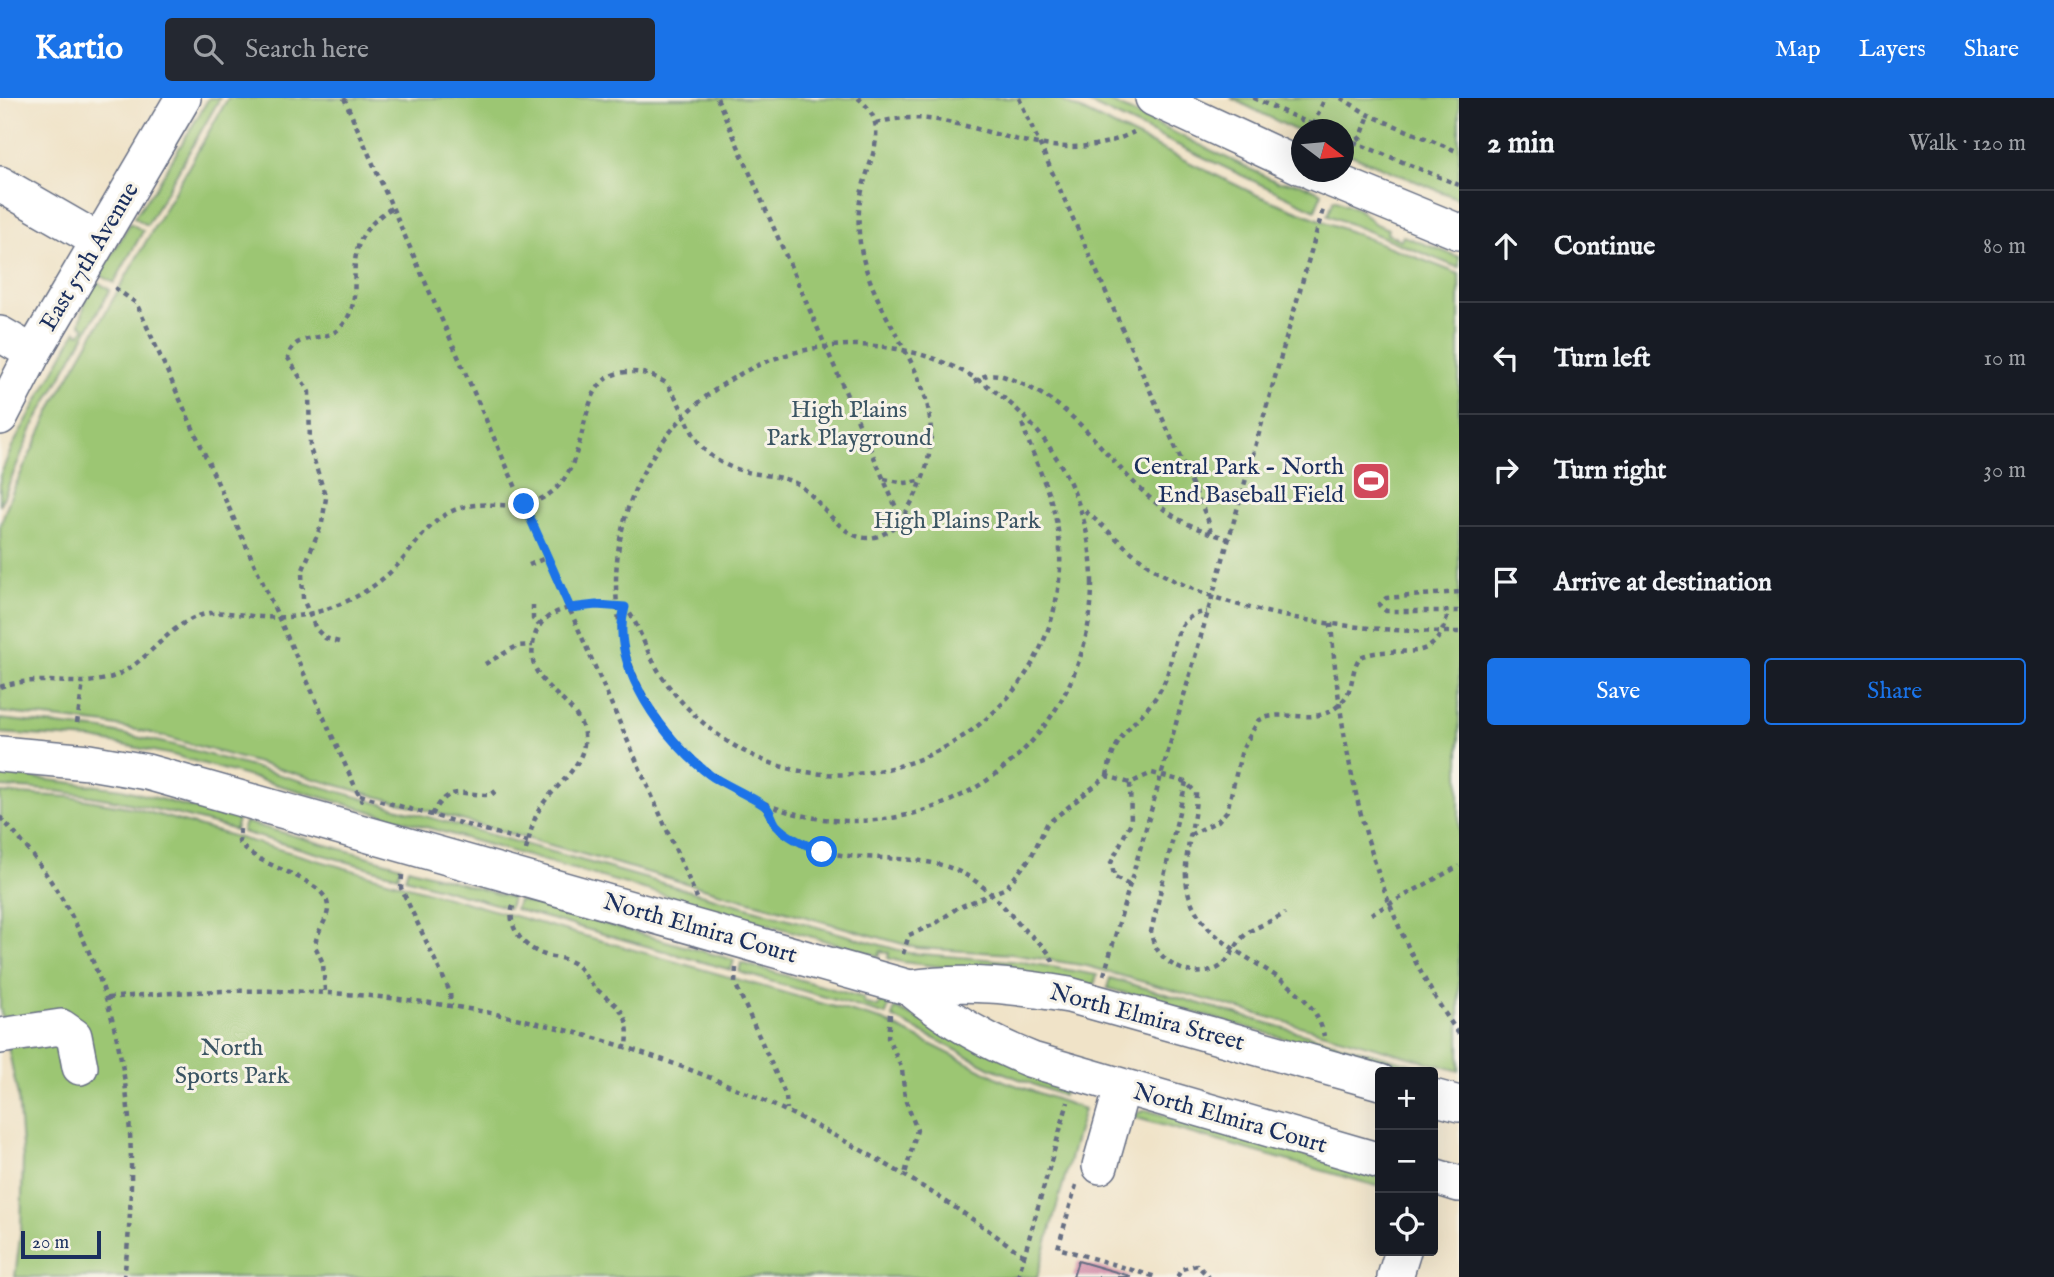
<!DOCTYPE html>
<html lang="en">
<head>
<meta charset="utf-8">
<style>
  body { margin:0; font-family:"IM FELL English",serif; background:#242831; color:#f1f3f6 }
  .controls { position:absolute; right:21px; bottom:21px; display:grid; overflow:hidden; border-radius:7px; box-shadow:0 7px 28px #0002 }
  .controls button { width:63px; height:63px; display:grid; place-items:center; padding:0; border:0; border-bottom:2px solid #363941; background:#171b24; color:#f1f3f6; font:35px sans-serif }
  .compass { position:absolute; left:1291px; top:21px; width:63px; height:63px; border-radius:50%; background:#171b24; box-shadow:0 7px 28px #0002; rotate:106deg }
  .scale { position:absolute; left:21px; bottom:18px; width:80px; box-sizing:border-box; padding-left:7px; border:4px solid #1b2f5e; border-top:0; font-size:19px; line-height:24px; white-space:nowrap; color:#1b2f5e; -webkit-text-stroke:5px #f7f3e8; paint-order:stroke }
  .stop { position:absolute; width:21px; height:21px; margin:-16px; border:5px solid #1a73e8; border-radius:50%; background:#fff }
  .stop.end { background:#1a73e8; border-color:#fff; box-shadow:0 2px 7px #0008 }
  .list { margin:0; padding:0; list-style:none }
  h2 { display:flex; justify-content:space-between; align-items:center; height:91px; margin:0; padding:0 28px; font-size:30px }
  h2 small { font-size:23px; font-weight:400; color:#9ea1a6 }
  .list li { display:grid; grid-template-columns:46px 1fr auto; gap:21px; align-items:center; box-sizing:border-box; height:112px; padding:0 28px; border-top:2px solid #363941 }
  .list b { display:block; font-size:26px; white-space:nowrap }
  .list em { font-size:23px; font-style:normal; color:#9ea1a6 }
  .actions { display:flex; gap:14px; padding:21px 28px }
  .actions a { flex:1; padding:16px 0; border:2px solid #1a73e8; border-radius:7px; text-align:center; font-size:24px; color:#1a73e8 }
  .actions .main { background:#1a73e8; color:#fff }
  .icon { flex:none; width:38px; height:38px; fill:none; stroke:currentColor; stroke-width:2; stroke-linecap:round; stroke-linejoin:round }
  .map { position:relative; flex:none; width:1459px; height:1179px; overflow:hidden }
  header { display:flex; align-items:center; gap:42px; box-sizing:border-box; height:98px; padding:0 35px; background:#1a73e8; color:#fff }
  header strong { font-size:33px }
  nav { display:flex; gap:38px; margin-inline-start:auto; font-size:24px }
  .search { width:490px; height:63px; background:#242831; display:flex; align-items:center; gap:18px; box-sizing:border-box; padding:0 24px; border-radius:7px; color:#9ea1a6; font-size:26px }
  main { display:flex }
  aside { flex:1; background:#171b24 }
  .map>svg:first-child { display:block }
  .green { fill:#9cc673; stroke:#5c7a68; stroke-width:2 }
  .building { fill:#d28ea9 }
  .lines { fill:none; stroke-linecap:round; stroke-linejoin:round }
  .minor-casing { stroke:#666e83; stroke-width:38 }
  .path { stroke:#666e83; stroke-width:4.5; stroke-dasharray:5 5; stroke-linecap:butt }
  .minor { stroke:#fff; stroke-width:35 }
  .route { stroke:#1a73e8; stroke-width:9 }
  .labels { text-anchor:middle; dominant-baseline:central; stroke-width:6; stroke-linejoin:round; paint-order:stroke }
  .street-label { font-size:24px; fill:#1b2f5e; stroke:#f7f3e8 }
  .park-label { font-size:24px; fill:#3b5563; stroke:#f7f3e8 }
  .poi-label { font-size:24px; fill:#1b2f5e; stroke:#f7f3e8; text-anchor:end }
</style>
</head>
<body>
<header>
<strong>Kartio</strong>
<div class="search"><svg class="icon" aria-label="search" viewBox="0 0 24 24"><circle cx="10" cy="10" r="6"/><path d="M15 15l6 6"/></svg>Search here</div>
<nav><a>Map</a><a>Layers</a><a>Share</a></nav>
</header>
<main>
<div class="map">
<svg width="1459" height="1179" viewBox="0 0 1459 1179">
  <rect width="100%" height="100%" fill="#f7f3e8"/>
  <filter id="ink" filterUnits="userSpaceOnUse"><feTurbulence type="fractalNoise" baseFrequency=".0143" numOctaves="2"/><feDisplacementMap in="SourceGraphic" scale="14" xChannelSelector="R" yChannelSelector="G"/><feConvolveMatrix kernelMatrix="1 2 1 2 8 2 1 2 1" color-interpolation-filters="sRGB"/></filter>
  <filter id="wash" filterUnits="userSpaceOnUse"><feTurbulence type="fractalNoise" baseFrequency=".00686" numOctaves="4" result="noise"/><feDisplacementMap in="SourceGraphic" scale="28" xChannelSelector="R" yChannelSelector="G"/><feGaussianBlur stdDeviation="1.57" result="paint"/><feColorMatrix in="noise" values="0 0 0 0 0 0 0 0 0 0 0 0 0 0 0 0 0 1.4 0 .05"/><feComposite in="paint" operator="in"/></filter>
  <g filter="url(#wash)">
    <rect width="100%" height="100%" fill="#f0e3c8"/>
    <g class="green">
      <path d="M209 0H220L147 127 134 119 158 86Z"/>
      <path d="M228 0H1056L1259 98 1459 176V973L1087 868 1011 856 917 850 151 635 107 626 0 614V428L11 397 55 303Z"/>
      <path d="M1078 0H1102L1277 84 1300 85 1322 95 1315 112Z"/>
      <path d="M1231 0H1459V101L1344 54V32H1302L1301 35Z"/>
      <path d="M1334 101 1358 111 1375 126 1388 131 1387 136 1401 142 1403 138 1459 159V170L1328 117Z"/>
      <path d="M130 125 143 133 114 185 100 177Z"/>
      <path d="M96 183 110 192 32 330 0 408V378L12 349 76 233 80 236 85 229 80 226 86 200Z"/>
      <path d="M0 621 103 632 174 647 909 855 1023 864 1097 877 1094 887 902 864 888 860 889 855 881 853 879 858 173 657 93 641 0 635Z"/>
      <path d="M0 676 122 691 238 722 235 732C156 710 82 691 0 689Z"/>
      <path d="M0 695 70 699 134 710 884 923 1004 983 1084 1011 1037 1179H15L21 1132 23 1061 18 998 0 910Z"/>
      <path d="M245 724 401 768 398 778 242 734Z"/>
      <path d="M408 770 512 800 509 810 405 780Z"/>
      <path d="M518 802 734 862 731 872 515 811Z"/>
      <path d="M741 865 864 900 863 905 878 909 880 904 889 907 886 917 739 874Z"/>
      <path d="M1110 880 1417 968 1415 974H1404L1107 890Z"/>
      <path d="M895 910 1065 988 1063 998 991 970 892 919Z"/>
      <path d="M1146 1012 1380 1079V1089L1130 1018Z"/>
    </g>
    <g id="blocks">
      <path class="building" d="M1078 1163 1130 1178V1179H1073Z"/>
    </g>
  </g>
  <g filter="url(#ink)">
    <use href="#blocks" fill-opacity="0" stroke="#666e83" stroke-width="2"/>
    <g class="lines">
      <g class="minor-casing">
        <g id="minor">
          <path d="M1153 0 1302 69"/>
          <path d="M1313 74 1459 134"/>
          <path d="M0 86 99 143"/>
          <path d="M0 236 33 255"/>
          <path d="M0 319 33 255 183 0"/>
          <path d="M0 656 89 664 147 674 910 890C947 921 987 944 1032 962L1380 1063"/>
          <path d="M910 890C964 882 1016 888 1069 897L1380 984"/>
          <path d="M0 938 61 929 74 938 80 969"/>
          <path d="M1433 999 1459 1006"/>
          <path d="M1100 1068 1122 990"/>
          <path d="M1433 1078 1459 1086"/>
          <path d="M1395 1179 1403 1153"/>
        </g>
      </g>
      <g class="path">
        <path d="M344 0 697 800"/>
        <path d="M717 0 901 421"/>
        <path d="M1019 0 1208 422 1211 435"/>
        <path d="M1253 0 1324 32"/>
        <path d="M1341 0 1369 17 1459 54"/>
        <path d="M876 25C962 0 1040 81 1134 34"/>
        <path d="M1313 27 1325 0"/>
        <path d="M1344 40 1459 87"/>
        <path d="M1345 57 1348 49 1361 39 1369 17"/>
        <path d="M115 190 136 205 144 222 362 704"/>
        <circle cx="854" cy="485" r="238"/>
        <path d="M974 284C990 272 1000 276 1018 284 1088 315 1105 365 1161 409 1180 425 1204 433 1228 441"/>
        <path d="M884 381 905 385 920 383"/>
        <path d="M1085 413C1110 433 1131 457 1159 474 1239 521 1367 534 1459 534"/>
        <path d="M529 467 548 459"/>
        <path d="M1459 494 1386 500 1379 507 1386 513H1459"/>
        <path d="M533 507V521L539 527"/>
        <path d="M1331 525C1342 669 1374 816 1459 936"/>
        <path d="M339 544 325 540 316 531 303 501 302 474 322 425 326 400 310 350 309 294 288 260C293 232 326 246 341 229 374 192 327 150 393 109"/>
        <path d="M485 566 517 548 533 547"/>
        <path d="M0 589C43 574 82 594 119 576 153 560 170 522 210 515 227 513 245 518 263 519 287 521 312 517 335 508 361 499 386 481 404 460 418 443 429 426 448 415 481 398 506 414 536 403 602 378 565 272 631 274 644 274 655 278 666 285 694 321 687 358 743 373 761 378 782 377 799 387 826 404 846 456 885 435 901 427 909 409 917 394 965 290 874 238 860 145 858 130 858 112 861 97 868 62 893 28 858 0"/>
        <path d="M77 625 83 585"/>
        <path d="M1107 678C1116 626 1143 626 1163 587 1173 568 1170 544 1184 525 1190 517 1197 515 1207 514"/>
        <path d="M1186 684 1151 834C1154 863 1190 884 1218 870 1231 862 1235 846 1246 836 1253 830 1275 822 1285 815"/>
        <path d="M360 697 528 744"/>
        <path d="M766 709C798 781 895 747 953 771 981 782 999 803 1018 825 1029 838 1048 848 1053 864"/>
        <path d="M432 717C450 685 460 697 491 697L497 692"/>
        <path d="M0 719C120 846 146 1011 124 1179"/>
        <path d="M240 731 239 744C256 771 331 779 328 812 326 825 316 834 315 848L323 865 325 893"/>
        <path d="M1190 737 1218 723 1227 713 1242 652 1258 623C1284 607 1320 634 1345 600 1354 588 1351 571 1360 559 1401 543 1434 574 1448 515"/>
        <path d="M526 752C530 737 533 720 542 707 555 688 581 671 584 646 588 612 549 598 536 572 531 563 532 551 534 541 542 503 595 506 625 509 639 526 643 546 654 565 669 593 692 617 717 636 847 734 1043 643 1059 483 1066 417 1041 383 1022 325"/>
        <path d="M402 777 401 790 450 894 451 907"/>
        <path d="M1129 787 1115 780 1111 765 1131 724 1130 685"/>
        <path d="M513 808C506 829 525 851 545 857 553 860 563 859 571 864 580 868 583 876 589 883 611 909 632 906 627 948"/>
        <path d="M1371 816 1459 768"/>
        <path d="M903 856 909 837 935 826 957 810 1006 790 1031 759 1047 726 1107 678 1130 685 1152 675 1186 684 1196 695C1196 729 1179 762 1189 797 1209 864 1309 869 1324 938"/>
        <path d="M736 870 735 885 786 998 787 1011"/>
        <path d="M1104 877 1324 108"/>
        <path d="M108 900C454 866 746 952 1024 1158"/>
        <path d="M890 916 888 940 902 971 905 1001 917 1032 905 1076"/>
        <path d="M1076 1087 1058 1150 1156 1179"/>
        <path d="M1018 1179 1068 1004"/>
        <path d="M1177 1179 1182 1171 1197 1167 1209 1179"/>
      </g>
      <use href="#minor" class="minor"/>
    </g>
  </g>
  <g class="lines" filter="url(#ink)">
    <path class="route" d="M524 406 570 510 596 507 625 509C608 567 666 644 710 677 721 685 761 703 766 709 771 713 772 722 776 727 788 740 807 747 822 754"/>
  </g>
  <defs>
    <g id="stadium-square" transform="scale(2.0125)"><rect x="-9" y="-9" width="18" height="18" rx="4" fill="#d1495b" stroke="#f7f3e8"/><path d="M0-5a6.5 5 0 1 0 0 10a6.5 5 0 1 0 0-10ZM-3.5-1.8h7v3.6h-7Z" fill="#fff"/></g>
  </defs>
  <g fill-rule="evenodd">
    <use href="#stadium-square" x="1371" y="383"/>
  </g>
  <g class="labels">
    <g class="street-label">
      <text transform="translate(90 159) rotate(-59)">East 57th Avenue</text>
      <text transform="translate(700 831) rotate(16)">North Elmira Court</text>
      <text transform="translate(1147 920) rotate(15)">North Elmira Street</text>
      <text transform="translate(1230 1021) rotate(16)">North Elmira Court</text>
    </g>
    <g class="park-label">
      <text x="849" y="312">High Plains<tspan x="849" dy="28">Park Playground</tspan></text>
      <text x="957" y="423">High Plains Park</text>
      <text x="232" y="950">North<tspan x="232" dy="28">Sports Park</tspan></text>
    </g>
    <g class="poi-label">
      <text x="1344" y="369">Central Park - North<tspan x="1344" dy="28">End Baseball Field</tspan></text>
    </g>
  </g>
</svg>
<div class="controls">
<button>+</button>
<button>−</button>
<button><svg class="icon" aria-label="locate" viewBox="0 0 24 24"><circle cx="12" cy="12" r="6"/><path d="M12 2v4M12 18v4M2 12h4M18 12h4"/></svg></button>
</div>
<svg class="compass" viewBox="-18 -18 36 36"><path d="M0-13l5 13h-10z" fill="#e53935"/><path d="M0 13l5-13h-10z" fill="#9ea1a6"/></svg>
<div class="scale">20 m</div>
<div class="stop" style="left:822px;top:754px"></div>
<div class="stop end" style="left:524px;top:406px"></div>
</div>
<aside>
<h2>2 min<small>Walk · 120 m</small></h2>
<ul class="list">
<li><svg class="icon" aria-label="ahead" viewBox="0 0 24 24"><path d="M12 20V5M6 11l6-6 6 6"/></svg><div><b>Continue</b></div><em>80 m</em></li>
<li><svg class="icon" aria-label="left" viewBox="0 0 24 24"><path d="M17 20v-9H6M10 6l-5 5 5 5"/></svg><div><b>Turn left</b></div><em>10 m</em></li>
<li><svg class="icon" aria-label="right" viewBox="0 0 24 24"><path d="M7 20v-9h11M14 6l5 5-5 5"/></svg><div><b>Turn right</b></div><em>30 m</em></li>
<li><svg class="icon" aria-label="arrive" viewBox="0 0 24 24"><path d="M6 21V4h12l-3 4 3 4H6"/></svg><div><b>Arrive at destination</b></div></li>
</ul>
<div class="actions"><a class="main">Save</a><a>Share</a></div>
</aside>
</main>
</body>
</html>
